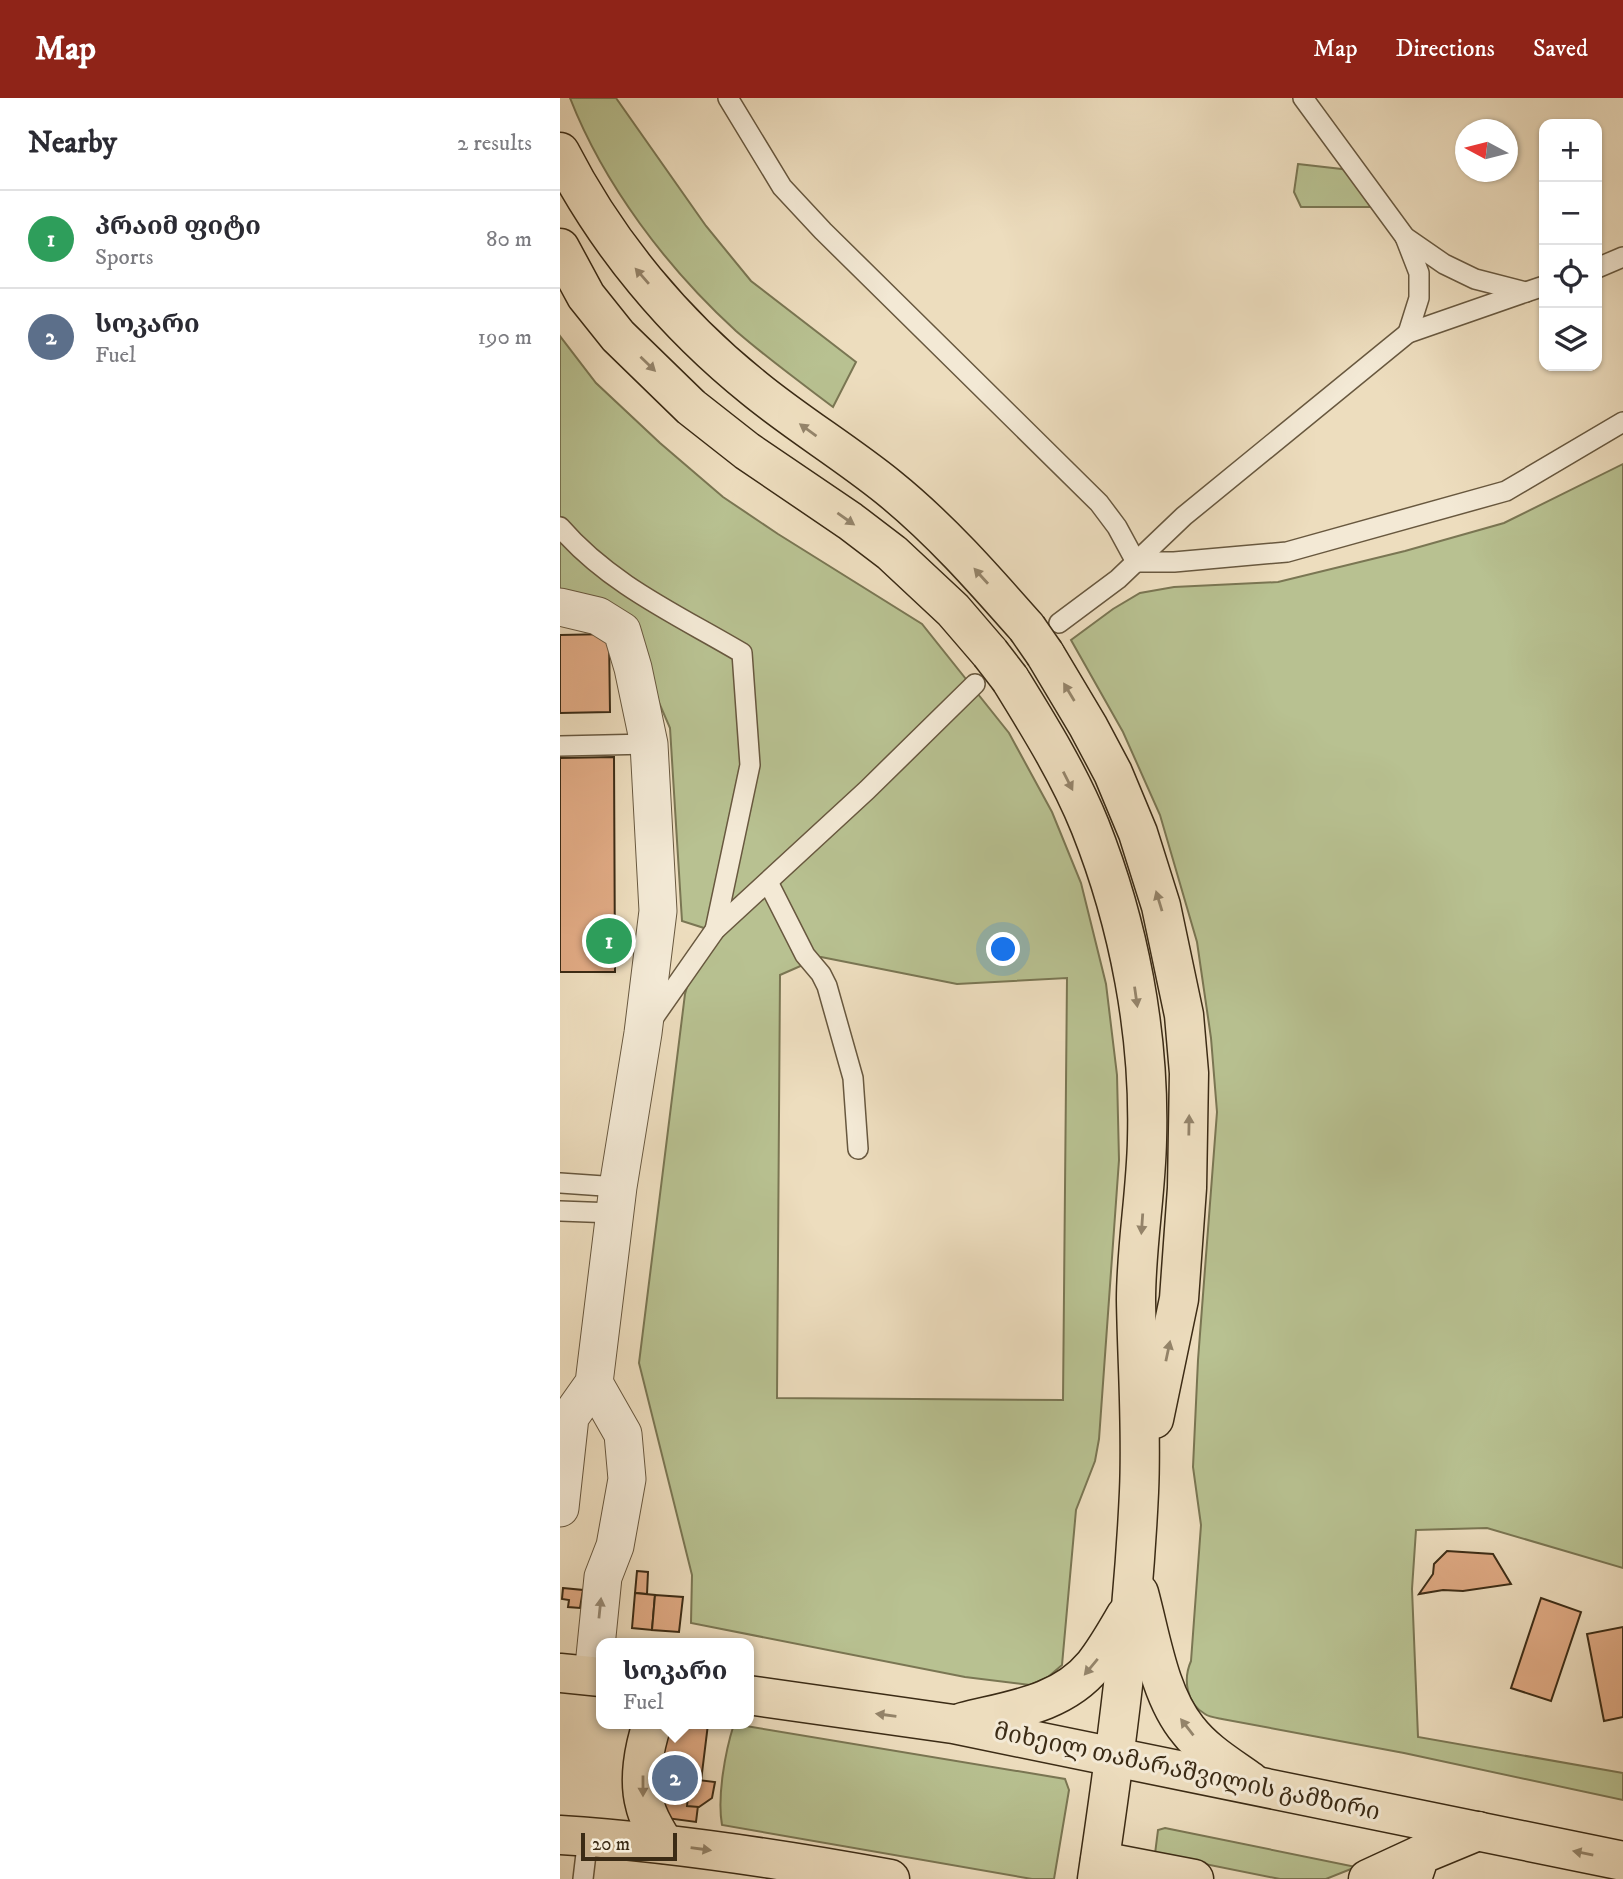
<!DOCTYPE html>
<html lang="en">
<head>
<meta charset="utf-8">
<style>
  body { margin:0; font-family:"IM FELL DW Pica","Noto Serif Georgian",serif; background:#f7f7f7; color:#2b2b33 }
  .controls { position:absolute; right:21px; top:21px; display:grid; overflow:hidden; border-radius:14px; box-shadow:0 2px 5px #0004 }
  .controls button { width:63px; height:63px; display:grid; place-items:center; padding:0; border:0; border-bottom:2px solid #e1e1e2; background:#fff; color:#2b2b33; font:35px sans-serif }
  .compass { position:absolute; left:895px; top:21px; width:63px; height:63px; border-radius:50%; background:#fff; box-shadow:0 2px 5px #0004; rotate:277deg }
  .scale { position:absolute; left:21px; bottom:18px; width:96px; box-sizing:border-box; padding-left:7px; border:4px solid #3b2b15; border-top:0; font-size:19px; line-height:24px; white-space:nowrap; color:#3b2b15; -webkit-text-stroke:5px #f3e9d5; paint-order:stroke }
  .you { position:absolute; left:444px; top:852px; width:24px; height:24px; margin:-18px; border:5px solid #fff; border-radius:50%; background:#1a73e8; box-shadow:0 0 0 10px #1a73e833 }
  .badge { display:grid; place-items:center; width:46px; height:46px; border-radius:50%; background:#8f2418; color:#fff; font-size:23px; font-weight:700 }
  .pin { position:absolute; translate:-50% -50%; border:4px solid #fff; box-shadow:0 2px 7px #0006 }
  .popup { position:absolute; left:36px; top:1540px; width:158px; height:91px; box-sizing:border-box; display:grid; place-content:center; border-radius:14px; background:#fff; filter:drop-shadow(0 2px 5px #0005); font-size:23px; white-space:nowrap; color:#7c7c81 }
  .popup b { font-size:26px; color:#2b2b33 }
  .popup::after { content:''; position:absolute; left:50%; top:100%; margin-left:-14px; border:14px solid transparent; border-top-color:#fff }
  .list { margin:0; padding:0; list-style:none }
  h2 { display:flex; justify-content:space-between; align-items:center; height:91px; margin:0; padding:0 28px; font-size:30px }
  h2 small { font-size:23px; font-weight:400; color:#7c7c81 }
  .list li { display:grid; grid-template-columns:46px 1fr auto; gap:21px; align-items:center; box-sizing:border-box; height:98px; padding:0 28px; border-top:2px solid #e1e1e2 }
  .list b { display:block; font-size:26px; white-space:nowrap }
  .list p { margin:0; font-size:23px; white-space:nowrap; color:#7c7c81 }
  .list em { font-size:23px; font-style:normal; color:#7c7c81 }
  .icon { flex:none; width:38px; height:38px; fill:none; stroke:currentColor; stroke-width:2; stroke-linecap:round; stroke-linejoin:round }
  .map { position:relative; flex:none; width:1063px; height:1781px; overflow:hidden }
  header { display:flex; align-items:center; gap:42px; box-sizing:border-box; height:98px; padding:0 35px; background:#8f2418; color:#fff }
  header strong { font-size:33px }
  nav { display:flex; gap:38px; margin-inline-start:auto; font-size:24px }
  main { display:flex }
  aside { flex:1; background:#fff }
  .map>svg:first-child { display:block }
  .green { fill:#b8c191; stroke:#7a7653; stroke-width:2; fill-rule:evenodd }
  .building { fill:#e1ab85; stroke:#3b2b15; stroke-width:2 }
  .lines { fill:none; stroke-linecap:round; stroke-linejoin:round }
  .service-casing { stroke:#68583f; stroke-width:22 }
  .minor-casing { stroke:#68583f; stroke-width:39 }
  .primary-casing { stroke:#3b2b15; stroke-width:41 }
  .service { stroke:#f3e9d5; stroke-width:19 }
  .minor { stroke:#f3e9d5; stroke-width:37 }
  .primary { stroke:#edddbe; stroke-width:38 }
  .primary-bridge-casing { stroke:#3b2b15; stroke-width:41; stroke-linecap:butt }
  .primary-bridge { stroke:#edddbe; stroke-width:38 }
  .oneway { fill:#94846a }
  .oneway2 { fill:#978a75 }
  .labels { text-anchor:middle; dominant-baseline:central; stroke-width:6; stroke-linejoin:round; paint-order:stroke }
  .street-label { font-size:24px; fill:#3b2b15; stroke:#f3e9d5 }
</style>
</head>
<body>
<header>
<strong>Map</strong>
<nav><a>Map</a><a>Directions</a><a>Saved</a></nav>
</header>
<main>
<aside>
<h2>Nearby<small>2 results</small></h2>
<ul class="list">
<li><span class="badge" style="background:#2e9e5b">1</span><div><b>პრაიმ ფიტი</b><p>Sports</p></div><em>80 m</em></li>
<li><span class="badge" style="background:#5c6f8a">2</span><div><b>სოკარი</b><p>Fuel</p></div><em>190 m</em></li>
</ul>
</aside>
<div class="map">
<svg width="1063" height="1781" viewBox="0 0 1063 1781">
  <rect width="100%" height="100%" fill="#edddbe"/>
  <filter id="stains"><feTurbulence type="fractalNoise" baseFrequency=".00286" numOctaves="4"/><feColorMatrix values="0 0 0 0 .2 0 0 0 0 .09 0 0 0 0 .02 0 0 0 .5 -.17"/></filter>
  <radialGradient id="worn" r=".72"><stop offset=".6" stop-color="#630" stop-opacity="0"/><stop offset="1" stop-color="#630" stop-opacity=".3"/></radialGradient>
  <g class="green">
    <path d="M10 0H56L146 128 191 183 296 264 273 309C240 284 207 260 176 233 107 170 44 87 10 0Z"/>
    <path d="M738 66 799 73 817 109H741L734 94Z"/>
    <path d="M0 238 36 285 100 345 163 399 218 436 362 526 449 635 492 714 521 785 546 886 557 977 559 1062 539 1341 535 1363 516 1412 502 1567 488 1579 470 1587 405 1579 131 1525 132 1477 79 1265 125 896 144 830 122 823 110 630 85 572 0 492ZM261 859 397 886 507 880 503 1302 217 1300 220 877Z"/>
    <path d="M1063 366V1470L927 1430 856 1432 852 1491 858 1639 1063 1675V1702L844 1655 662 1621C657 1620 649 1619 645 1616 626 1605 623 1581 631 1563L641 1427 633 1369 638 1262 657 1014 651 940 637 844 600 717 563 634 511 542 553 511 580 495 614 489 718 484 845 453 944 425Z"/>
    <path d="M174 1626 505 1681 509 1692 494 1781H472L162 1727C157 1699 165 1654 174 1626Z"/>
    <path d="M605 1730 796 1769 766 1781H720L595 1756 598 1732Z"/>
  </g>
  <g class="building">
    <path d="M49 536 50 614 0 615V537Z"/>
    <path d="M54 659 55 874H0V660Z"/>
    <path d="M887 1453 933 1456 951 1486 903 1493 883 1492 859 1496 873 1476 874 1466Z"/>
    <path d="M77 1473 88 1474 87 1496 75 1495Z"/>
    <path d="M3 1490 23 1492 20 1510 8 1509 9 1502 2 1501Z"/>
    <path d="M75 1495 95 1497 92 1532 72 1530Z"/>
    <path d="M95 1497 123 1499 119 1534 92 1532Z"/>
    <path d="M981 1500 1021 1514 991 1603 951 1590Z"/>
    <path d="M1063 1529V1619L1044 1623 1027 1536Z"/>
    <path d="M103 1626H148L136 1724 91 1718Z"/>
    <path d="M130 1681 155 1684 152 1700 139 1709 127 1708Z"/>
  </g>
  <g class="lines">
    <g class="service-casing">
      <g id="service">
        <path d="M168 0 222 89 263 133 539 405 557 429 576 464H614L727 454 946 393 1063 324"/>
        <path d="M743 0 845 139 884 166 915 181 966 194 984 188"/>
        <path d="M845 139 859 175V200L848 235"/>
        <path d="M1037 170 1063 159"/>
        <path d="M0 429C50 487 118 517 182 555L190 667 155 832"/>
        <path d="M499 525 558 481 624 418 848 235 966 194"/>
        <path d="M0 648 89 646"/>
        <path d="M208 784 245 857 261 876 267 888 293 980 298 1051"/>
        <path d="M92 922 155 832 307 692 415 586"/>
        <path d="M0 1085 58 1089"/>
        <path d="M0 1113 54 1115"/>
        <path d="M23 1781 28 1739"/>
      </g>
    </g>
    <g class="minor-casing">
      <g id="minor">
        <path d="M0 509 38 518 62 533 73 570 89 646 98 813 83 935 58 1089 34 1285 10 1319 0 1410"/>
        <path d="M33 1578 43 1479 55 1448 67 1381 63 1336 34 1285"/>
      </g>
    </g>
    <g class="primary-casing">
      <g id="primary">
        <path d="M0 54C47 146 115 227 195 291 238 326 286 355 328 389 380 431 423 480 467 530"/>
        <path d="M0 150 26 198 58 238 131 309 187 353 290 423 332 455 393 512 430 555"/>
        <path d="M485 556 528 628 553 675 578 735 601 808 624 917 629 975 627 1090 619 1201 594 1321"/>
        <path d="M450 581C479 628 509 676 530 728 569 826 590 936 587 1042 586 1095 576 1149 576 1202 577 1266 582 1330 579 1394 573 1524 556 1653 537 1781"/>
        <path d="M579 1495C591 1539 599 1597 628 1632 644 1653 669 1668 690 1683"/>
        <path d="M0 1575 41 1579"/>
        <path d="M188 1597 393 1626 1063 1763"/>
        <path d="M403 1624C450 1612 501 1607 534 1567 546 1552 556 1534 566 1517"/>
        <path d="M92 1626C84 1650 78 1682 85 1707 88 1721 97 1734 104 1746"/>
        <path d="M0 1737C111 1744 221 1761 330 1781"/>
        <path d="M540 1763 634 1781"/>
        <path d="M808 1781 860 1757"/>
        <path d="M852 1781 860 1757 918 1733"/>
      </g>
    </g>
    <use href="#service" class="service"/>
    <use href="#minor" class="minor"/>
    <use href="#primary" class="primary"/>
    <g class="primary-bridge-casing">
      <g id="primary-bridge">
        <path d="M467 530 485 556"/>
        <path d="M430 555 450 581"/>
      </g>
    </g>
    <use href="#primary-bridge" class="primary-bridge"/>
  </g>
  <defs><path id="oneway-solid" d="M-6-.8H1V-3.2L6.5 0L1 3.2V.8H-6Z" transform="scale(1.75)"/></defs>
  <g class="oneway">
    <use href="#oneway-solid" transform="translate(82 178) rotate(-131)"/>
    <use href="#oneway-solid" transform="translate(88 266) rotate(44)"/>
    <use href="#oneway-solid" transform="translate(248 332) rotate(-144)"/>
    <use href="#oneway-solid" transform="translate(286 421) rotate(35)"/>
    <use href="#oneway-solid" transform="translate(421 478) rotate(-132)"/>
    <use href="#oneway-solid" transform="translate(509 594) rotate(-121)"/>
    <use href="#oneway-solid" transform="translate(508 683) rotate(63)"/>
    <use href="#oneway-solid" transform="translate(599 803) rotate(-107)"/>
    <use href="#oneway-solid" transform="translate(576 899) rotate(82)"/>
    <use href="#oneway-solid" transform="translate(629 1027) rotate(-89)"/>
    <use href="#oneway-solid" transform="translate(582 1126) rotate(94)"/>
    <use href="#oneway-solid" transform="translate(608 1253) rotate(-78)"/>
    <use href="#oneway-solid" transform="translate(531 1569) rotate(130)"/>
    <use href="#oneway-solid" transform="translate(326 1617) rotate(-172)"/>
    <use href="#oneway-solid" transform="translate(627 1629) rotate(-128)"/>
    <use href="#oneway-solid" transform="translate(83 1688) rotate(90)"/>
    <use href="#oneway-solid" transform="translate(141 1751) rotate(8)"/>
    <use href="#oneway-solid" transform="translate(1023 1755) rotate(-169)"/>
  </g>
  <use class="oneway2" href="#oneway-solid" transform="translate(40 1510) rotate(-84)"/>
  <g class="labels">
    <g class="street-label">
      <text transform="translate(627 1674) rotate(12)">მიხეილ თამარაშვილის გამზირი</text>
    </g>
  </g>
  <rect width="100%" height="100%" filter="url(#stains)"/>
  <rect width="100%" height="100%" fill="url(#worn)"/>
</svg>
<div class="controls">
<button>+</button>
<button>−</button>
<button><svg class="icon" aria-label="locate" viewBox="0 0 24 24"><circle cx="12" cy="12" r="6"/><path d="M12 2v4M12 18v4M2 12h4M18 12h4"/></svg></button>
<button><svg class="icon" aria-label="layers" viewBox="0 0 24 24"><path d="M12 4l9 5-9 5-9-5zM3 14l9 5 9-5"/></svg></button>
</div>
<svg class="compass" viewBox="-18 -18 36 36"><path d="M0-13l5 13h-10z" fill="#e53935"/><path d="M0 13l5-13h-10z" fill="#7c7c81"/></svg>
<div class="scale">20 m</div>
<div class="you"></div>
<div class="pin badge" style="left:49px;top:843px;background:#2e9e5b">1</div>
<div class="pin badge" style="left:115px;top:1680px;background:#5c6f8a">2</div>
<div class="popup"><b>სოკარი</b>Fuel</div>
</div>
</main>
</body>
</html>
